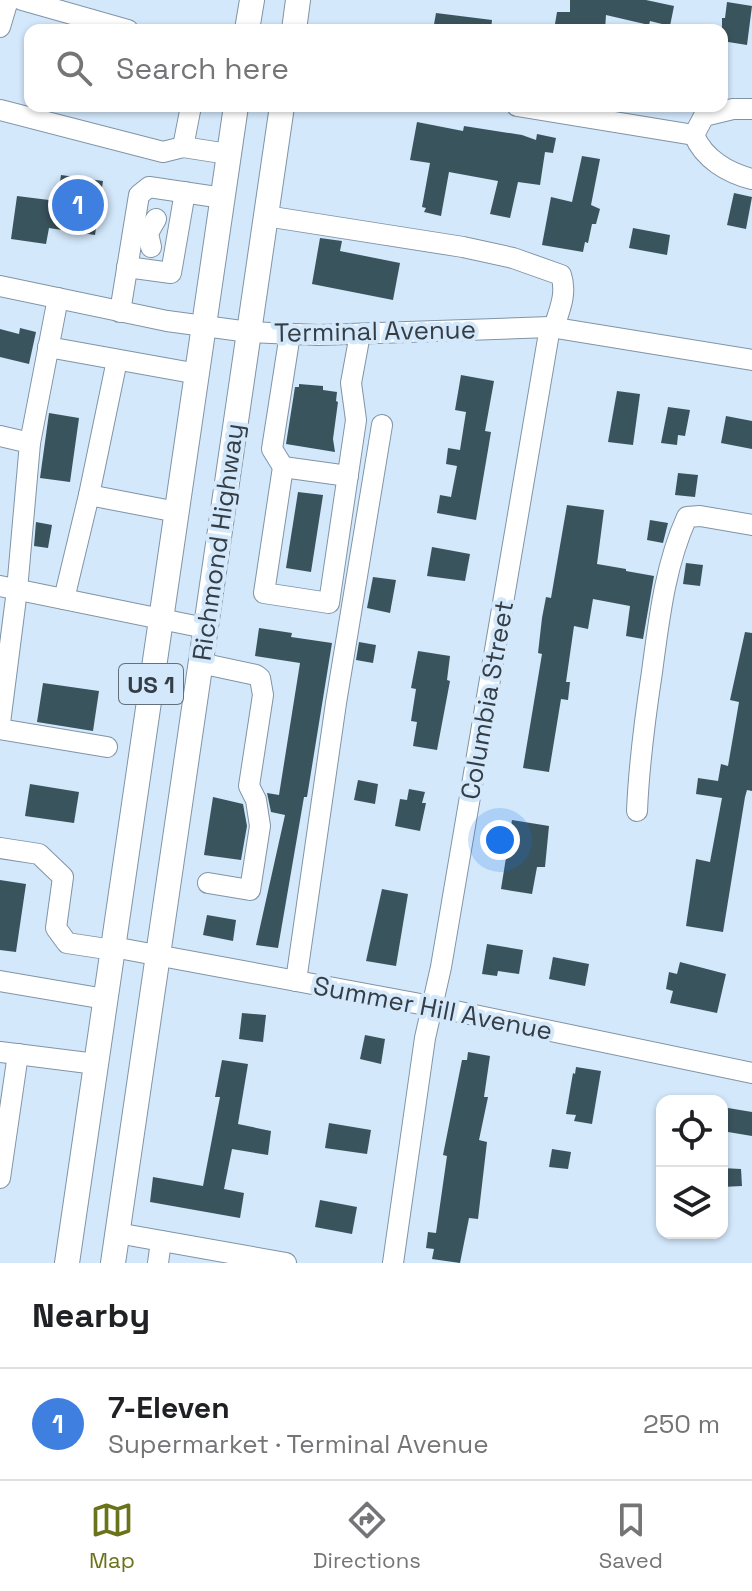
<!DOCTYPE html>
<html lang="en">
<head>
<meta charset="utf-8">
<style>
  body { margin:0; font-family:"Space Grotesk",sans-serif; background:#f6f6f6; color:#202124 }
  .controls { position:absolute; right:24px; bottom:24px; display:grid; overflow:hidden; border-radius:16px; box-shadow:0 2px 6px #0004 }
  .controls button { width:72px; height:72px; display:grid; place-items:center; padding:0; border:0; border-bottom:2px solid #e0e0e0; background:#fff; color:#202124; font:40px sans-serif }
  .you { position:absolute; left:500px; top:840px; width:28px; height:28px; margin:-20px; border:6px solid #fff; border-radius:50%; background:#1a73e8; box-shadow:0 0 0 12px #1a73e833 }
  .badge { display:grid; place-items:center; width:52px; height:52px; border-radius:50%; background:#6a721a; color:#fff; font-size:26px; font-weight:700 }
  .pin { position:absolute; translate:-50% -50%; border:4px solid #fff; box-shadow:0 2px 8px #0006 }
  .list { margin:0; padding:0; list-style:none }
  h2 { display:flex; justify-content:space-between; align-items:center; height:104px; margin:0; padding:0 32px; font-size:34px }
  h2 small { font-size:26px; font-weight:400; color:#757577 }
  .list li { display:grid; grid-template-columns:52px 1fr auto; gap:24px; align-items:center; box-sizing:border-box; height:112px; padding:0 32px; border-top:2px solid #e0e0e0 }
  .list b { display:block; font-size:30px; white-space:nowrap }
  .list p { margin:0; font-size:26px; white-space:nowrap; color:#757577 }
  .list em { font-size:26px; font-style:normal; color:#757577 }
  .icon { flex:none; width:44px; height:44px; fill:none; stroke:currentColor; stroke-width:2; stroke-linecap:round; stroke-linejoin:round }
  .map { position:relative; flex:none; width:752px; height:1263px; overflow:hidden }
  .search { position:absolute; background:#fff; box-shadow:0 2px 6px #0004; left:24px; right:24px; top:24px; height:88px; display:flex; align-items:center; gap:20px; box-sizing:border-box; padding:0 28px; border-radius:16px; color:#757577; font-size:30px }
  .sheet { height:216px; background:#fff }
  nav { display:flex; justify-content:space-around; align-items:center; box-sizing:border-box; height:112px; border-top:2px solid #e0e0e0; background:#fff; font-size:22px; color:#757577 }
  nav a { display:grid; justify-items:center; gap:4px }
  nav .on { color:#6a721a }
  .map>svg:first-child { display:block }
  .building { fill:#3a545d }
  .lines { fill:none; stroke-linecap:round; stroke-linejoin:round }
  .minor-casing { stroke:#8194a6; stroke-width:22 }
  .major-casing { stroke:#8194a6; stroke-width:26 }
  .minor { stroke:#fff; stroke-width:20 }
  .major { stroke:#fff; stroke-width:24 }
  .labels { text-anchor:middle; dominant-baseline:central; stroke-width:8; stroke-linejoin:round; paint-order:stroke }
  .shield { fill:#d3e8fb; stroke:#64707c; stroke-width:2 }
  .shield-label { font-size:24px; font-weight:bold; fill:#353d45 }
  .street-label { font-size:26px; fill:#353d45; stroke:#d3e8fb }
</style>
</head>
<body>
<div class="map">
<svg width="752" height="1263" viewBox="0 0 752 1263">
  <rect width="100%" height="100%" fill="#d3e8fb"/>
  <g class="building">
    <path d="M570 0H646L674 6 670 26 650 21 649 25 606 15 605 30H554L557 12H570Z"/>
    <path d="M727 2 752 6 747 45 722 41V18H725Z"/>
    <path d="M436 13 492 20 491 30H433Z"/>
    <path d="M417 122 463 131 464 126 522 135 536 140 537 134 556 138 553 153 545 152 540 185 518 182 510 218 490 214 498 181 449 172 441 216 424 212 426 208 422 207 430 163 410 160Z"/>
    <path d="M582 156 600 159 591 205 600 209 596 224H592L588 243 585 242 583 252 542 245 551 197 572 202Z"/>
    <path d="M61 175 103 181 95 235 49 228 46 244 11 239 17 196 57 201Z"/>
    <path d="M734 193 752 197 746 229 727 225Z"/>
    <path d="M633 228 670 235 667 255 629 248Z"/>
    <path d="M320 238 342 241 340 251 400 263 393 300 312 284Z"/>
    <path d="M20 328 36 332 29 364 0 357V329L19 334Z"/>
    <path d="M461 375 494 381 485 431 491 432 488 450 476 520 437 513 440 495 451 497 457 466 446 464 448 448 460 450 466 412 455 410Z"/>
    <path d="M299 384 323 386V390L337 392 336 401 338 402 333 439 335 452 286 444 295 387H299Z"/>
    <path d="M617 391 640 394 633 445 608 442Z"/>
    <path d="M668 407 690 410 685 436 678 435 677 445 661 443Z"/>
    <path d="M49 413 79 418 70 482 40 478Z"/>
    <path d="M726 416 752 421V449L721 443Z"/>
    <path d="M678 473 698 475 695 497 675 495Z"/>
    <path d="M298 492 323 495 311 572 286 568Z"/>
    <path d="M567 505 604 510 597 564 626 569V571L654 576 643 639 626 636 630 606 593 599 588 629 574 626 566 682H570L568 700 561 699 549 772 523 768 542 654 538 653 542 618 546 597 551 598Z"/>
    <path d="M650 520 668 523 663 543 647 540Z"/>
    <path d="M36 522 52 525 48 548 34 546Z"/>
    <path d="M432 547 470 554 465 581 427 576Z"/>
    <path d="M686 563 703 565 700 586 683 584Z"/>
    <path d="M373 577 396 580 390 613 367 608Z"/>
    <path d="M259 628 292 633 291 637 332 643 307 797H304L278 948 256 945 285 815 271 812 267 793 279 795 300 663 255 656Z"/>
    <path d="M745 632 752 633V791L747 790 745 797 723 932 686 926 696 859 710 862 722 798 696 794 698 778 718 781 721 764 728 766 739 702 730 700Z"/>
    <path d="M359 642 376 645 373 663 356 660Z"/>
    <path d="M418 651 450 656 447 680 450 681 437 750 413 746 417 722 411 721 416 689 411 688Z"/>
    <path d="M43 683 99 691 93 731 37 722Z"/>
    <path d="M358 780 378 784 375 804 354 800Z"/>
    <path d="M30 784 79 792 74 823 25 816Z"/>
    <path d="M409 789 425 792 422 803H426L420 831 395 826 400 799 407 800Z"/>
    <path d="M213 797 243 804 247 826 241 860 204 855Z"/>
    <path d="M512 820 549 826 545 867H537L532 894 501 889Z"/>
    <path d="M0 880 26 884 16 952 0 950Z"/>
    <path d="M382 889 408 894 396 966 366 961Z"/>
    <path d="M207 915 236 920 233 941 203 935Z"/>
    <path d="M487 944 523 950 519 974 498 971 497 976 482 974Z"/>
    <path d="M553 957 589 964 585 986 549 979Z"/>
    <path d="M680 962 726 974 717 1013 670 1003 673 991 666 989 669 972 677 974Z"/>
    <path d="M242 1013 266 1015 263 1042 239 1039Z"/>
    <path d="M365 1035 385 1039 381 1064 360 1059Z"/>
    <path d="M468 1052 490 1056 484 1097H488L479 1140 487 1142 478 1219 469 1218 460 1263 432 1259 434 1249 426 1248 428 1232 436 1233 447 1156 443 1155 462 1060H467Z"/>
    <path d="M222 1060 248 1064 238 1124 271 1131 268 1155 232 1149 224 1189 244 1193 240 1218 150 1202 153 1177 203 1186 220 1097H215Z"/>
    <path d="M576 1067 601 1071 592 1124 574 1121 576 1115 566 1114 573 1073 575 1074Z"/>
    <path d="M722 1107 752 1112V1136L722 1131Z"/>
    <path d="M329 1123 371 1130 367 1154 325 1148Z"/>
    <path d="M552 1149 571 1152 568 1169 549 1167Z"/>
    <path d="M722 1168 741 1169 742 1186 722 1187Z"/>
    <path d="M320 1200 357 1207 352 1234 315 1227Z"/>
  </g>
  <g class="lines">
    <g class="minor-casing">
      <g id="minor">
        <path d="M22 0 128 30"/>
        <path d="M0 27 8 0"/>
        <path d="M191 106 183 147 228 154"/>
        <path d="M517 106 694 135"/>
        <path d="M752 109H733L704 116 694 135C704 159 728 173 752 179"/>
        <path d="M0 110 163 152 183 147"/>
        <path d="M266 216 463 247 513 258 561 275C567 293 560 309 554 327"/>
        <path d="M151 247 148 233 156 219"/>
        <path d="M127 267 171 273 185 192"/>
        <path d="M0 286 167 321 249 332 319 335 550 327 752 360"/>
        <path d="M120 312 139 195 149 187 223 198"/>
        <path d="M290 334 272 449 283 467 264 593 329 603 356 420 351 383 360 334"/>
        <path d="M48 347 198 374"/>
        <path d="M117 360 89 495 177 512"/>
        <path d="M0 436 30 443 17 590 0 723"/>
        <path d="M30 443 58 298"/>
        <path d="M283 467 348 476"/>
        <path d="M0 586 205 628"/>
        <path d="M64 599 89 495"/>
        <path d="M200 663 256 675 260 678 263 695 249 786 256 800 260 826 250 890 208 883"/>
        <path d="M0 729 107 747"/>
        <path d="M637 811C639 764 645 718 652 672 659 620 665 565 687 517L700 516 752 525"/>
        <path d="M0 848 39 854 63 877 56 928 67 943 113 950"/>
        <path d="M113 947 431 1006 752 1073"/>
        <path d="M0 981 105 999"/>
        <path d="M296 981 336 703 382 425"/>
        <path d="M0 1052 96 1064"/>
        <path d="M0 1178 18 1054"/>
        <path d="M117 1233 286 1263"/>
        <path d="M158 1263 161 1241"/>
        <path d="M393 1263 425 1038 441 967 550 327"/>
      </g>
    </g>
    <g class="major-casing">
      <g id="major">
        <path d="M247 30 252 0"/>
        <path d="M294 30 298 0"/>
        <path d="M67 1263 236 106"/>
        <path d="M113 1263 282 106"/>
      </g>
    </g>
    <use href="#minor" class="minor"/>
    <use href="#major" class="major"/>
  </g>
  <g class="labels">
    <rect class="shield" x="119" y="664" width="64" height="40" rx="6"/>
    <g class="shield-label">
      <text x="151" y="684">US 1</text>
    </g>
    <g class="street-label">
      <text transform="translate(375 331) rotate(-1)">Terminal Avenue</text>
      <text transform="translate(218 542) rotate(-82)">Richmond Highway</text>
      <text transform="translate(487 700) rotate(-80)">Columbia Street</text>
      <text transform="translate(433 1008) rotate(11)">Summer Hill Avenue</text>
    </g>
  </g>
</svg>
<div class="controls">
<button><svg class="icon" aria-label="locate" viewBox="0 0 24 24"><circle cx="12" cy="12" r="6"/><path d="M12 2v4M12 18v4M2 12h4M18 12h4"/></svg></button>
<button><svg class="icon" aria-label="layers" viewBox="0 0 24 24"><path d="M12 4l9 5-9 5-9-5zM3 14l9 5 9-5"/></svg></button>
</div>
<div class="you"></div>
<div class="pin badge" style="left:78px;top:205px;background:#3f7fe0">1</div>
<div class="search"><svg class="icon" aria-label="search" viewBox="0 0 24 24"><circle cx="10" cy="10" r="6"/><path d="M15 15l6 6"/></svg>Search here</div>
</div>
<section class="sheet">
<h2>Nearby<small></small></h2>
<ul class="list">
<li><span class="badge" style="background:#3f7fe0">1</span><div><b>7-Eleven</b><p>Supermarket · Terminal Avenue</p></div><em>250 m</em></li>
</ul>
</section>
<nav>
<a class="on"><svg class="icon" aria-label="map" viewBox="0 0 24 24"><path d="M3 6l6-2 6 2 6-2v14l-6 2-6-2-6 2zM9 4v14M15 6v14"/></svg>Map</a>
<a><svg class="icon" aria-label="directions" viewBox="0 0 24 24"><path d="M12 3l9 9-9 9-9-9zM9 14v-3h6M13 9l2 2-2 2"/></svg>Directions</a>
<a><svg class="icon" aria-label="saved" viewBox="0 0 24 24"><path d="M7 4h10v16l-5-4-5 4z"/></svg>Saved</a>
</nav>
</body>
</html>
